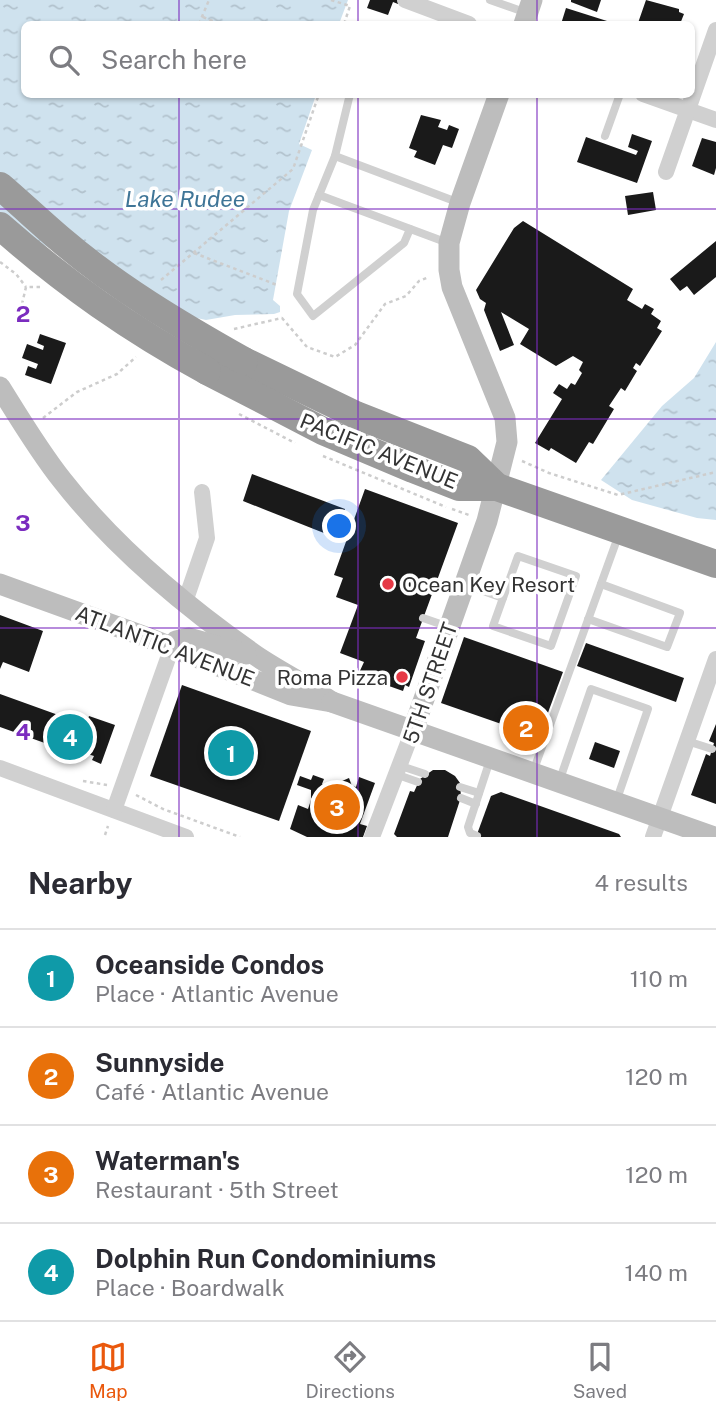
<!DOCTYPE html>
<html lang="en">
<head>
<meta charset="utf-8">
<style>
  body { margin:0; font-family:"Public Sans",sans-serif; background:#f2f2f3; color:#2b2b33 }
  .you { position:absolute; left:340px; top:527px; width:24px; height:24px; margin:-18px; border:5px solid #fff; border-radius:50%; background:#1a73e8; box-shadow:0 0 0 10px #1a73e833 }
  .badge { display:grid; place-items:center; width:46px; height:46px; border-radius:50%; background:#ea580c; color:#fff; font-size:23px; font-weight:700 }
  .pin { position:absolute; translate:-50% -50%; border:4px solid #fff; box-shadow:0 2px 7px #0006 }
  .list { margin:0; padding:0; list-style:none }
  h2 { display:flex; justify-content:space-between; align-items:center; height:91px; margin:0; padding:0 28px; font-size:30px }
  h2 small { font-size:23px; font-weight:400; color:#7c7c81 }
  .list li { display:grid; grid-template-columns:46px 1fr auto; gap:21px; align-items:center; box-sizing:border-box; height:98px; padding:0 28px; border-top:2px solid #e1e1e2 }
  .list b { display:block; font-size:26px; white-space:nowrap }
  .list p { margin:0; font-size:23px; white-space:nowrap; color:#7c7c81 }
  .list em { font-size:23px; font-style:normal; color:#7c7c81 }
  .icon { flex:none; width:38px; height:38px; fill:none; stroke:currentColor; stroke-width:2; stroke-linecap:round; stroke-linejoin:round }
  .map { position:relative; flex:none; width:716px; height:837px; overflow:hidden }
  .search { position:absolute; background:#fff; box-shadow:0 2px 5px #0004; left:21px; right:21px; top:21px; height:77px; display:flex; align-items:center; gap:18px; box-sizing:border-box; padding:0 24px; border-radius:10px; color:#7c7c81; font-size:26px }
  .sheet { height:483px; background:#fff }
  nav { display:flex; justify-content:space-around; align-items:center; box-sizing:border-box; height:98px; border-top:2px solid #e1e1e2; background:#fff; font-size:19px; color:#7c7c81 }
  nav a { display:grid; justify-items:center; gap:4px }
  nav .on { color:#ea580c }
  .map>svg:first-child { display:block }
  .water { fill:url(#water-ripples) }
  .building { fill:#1a1a1a }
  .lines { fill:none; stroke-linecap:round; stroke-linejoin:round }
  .path { stroke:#cdcdcd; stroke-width:2.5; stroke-dasharray:3.5 3.5; stroke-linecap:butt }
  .lane { stroke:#d0d0d0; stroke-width:8 }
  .street { stroke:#d0d0d0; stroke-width:16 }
  .secondary { stroke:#bdbdbd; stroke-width:21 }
  .highway { stroke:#9a9a9a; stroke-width:28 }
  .highway-bridge { stroke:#9a9a9a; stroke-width:28 }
  .grid { fill:none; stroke:#7b2cbf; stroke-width:2; stroke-opacity:0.55 }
  .poi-dot { fill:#e63946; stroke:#fff; stroke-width:2.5 }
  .labels { text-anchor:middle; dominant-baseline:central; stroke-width:7; stroke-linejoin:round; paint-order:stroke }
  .street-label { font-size:21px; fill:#333; stroke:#fff }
  .poi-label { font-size:21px; fill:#333; stroke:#fff; text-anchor:start }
  .water-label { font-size:23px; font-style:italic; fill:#3f7597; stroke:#fff }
  .grid-label { font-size:23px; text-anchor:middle; font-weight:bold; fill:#7b2cbf; stroke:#fff; stroke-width:7; stroke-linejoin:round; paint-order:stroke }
</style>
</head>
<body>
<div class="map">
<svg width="716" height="837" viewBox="0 0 716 837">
  <defs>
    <pattern id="water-ripples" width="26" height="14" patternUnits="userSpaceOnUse" patternTransform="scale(1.75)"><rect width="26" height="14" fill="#cfe2ee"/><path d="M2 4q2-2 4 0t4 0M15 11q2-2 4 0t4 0" fill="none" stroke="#b2c2cd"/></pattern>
  </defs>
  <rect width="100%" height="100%" fill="#fff"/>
  <g class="water">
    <path d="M0 0H348L339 24H24V94L316 95 299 144 312 150 289 211 273 300 280 306V312L274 314 235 315 206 320 192 317 59 253 0 222Z"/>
    <path d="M716 342V520L697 518 632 500 601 480 662 406 694 378Z"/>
  </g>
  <g class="building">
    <path d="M370 0H399L398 4 393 2 388 15 367 8Z"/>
    <path d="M571 0H601L597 12 571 2Z"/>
    <path d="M646 0 679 9V12L684 14 680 24 638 23Z"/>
    <path d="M566 8 607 21 606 24H561Z"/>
    <path d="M421 115 441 120 438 127 447 130 449 125 459 129 452 148 443 145 435 165 414 157 417 151 409 148Z"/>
    <path d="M632 134 652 141 637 183 577 162 586 137 636 155 638 151 628 147Z"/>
    <path d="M702 138 716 142V168L714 175 692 166Z"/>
    <path d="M653 192 656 210 628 215 625 196Z"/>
    <path d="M523 221 633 289 627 300 642 309 645 304 654 309 651 314 661 321 657 328 662 331 640 366 636 363 633 368 637 371 625 391 621 388 609 406 614 409 593 444 589 442 576 463 551 448 549 451 535 443 562 399 553 393 559 384 567 389 571 383 575 385 582 373 579 370 583 362 573 356 556 366 520 344 529 329 501 312 514 345 500 351 484 310 486 303 480 299 476 290 514 228Z"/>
    <path d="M716 241V277L694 295 687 286 680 291 670 279Z"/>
    <path d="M40 334 66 343 51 384 25 375 28 366 36 369 38 364 22 358 27 344 43 350 44 346 37 343Z"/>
    <path d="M252 474 345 509 334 537 243 501Z"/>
    <path d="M365 489 458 523 416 638 425 641 409 687 405 685 403 691 358 675 364 662 340 653 358 605 336 597 343 578 334 575Z"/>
    <path d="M0 615 43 631 29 672 3 662 0 669Z"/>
    <path d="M464 637 563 672 539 737 441 703Z"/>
    <path d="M586 643 684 678 676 702 577 666Z"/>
    <path d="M182 685 311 731 279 821 150 776Z"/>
    <path d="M0 694 61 716 59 722 73 727 76 720 86 724 89 716 115 725 101 764 92 760 94 756 69 748 67 751 0 727Z"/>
    <path d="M716 724V804L691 795 706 754 710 756 714 743 709 741Z"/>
    <path d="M595 742 620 751 614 768 589 759Z"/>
    <path d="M433 770H445L455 776 460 783 461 797 448 837H397L394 834 410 791 414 792 420 779Z"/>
    <path d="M313 775 324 779 322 784 341 791 342 788 346 789 342 781 349 778 352 786 356 787 359 777 375 783 360 824 367 826 363 837H307L290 829 298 805 308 809 311 800 321 804 322 802 311 798V790L297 785 300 776 311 780Z"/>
    <path d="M501 792 619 834 621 837H476L491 796Z"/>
  </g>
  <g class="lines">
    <g class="path">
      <path d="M331 0 350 6 344 24"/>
      <path d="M203 17 213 21"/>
      <path d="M199 24 209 0"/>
      <path d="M194 253 277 285"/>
      <path d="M0 262 16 274 26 287"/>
      <path d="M161 280 293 169 319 94"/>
      <path d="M22 304 26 287H40"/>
      <path d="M234 329 282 318 307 347 335 357 355 345 385 304 406 296 419 281 429 277"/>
      <path d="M239 414 295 443"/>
      <path d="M43 418 77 392 117 374 136 357"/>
      <path d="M323 456 446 507"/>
      <path d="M522 461 549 473 618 495 716 472"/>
      <path d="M452 509 469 515"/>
      <path d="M83 781 107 785"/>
      <path d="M136 795 163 809 240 837"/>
      <path d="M105 835 108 826"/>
    </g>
    <g class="lane">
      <path d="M490 0 527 13"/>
      <path d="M350 94 335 156 313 210 297 294 313 316 404 243 410 229"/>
      <path d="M605 136 620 94"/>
      <path d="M335 156 457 202"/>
      <path d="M319 195 448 243"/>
      <path d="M518 556 576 576 551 646 493 626Z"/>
      <path d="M466 585 503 598"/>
      <path d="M423 618 449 627"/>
      <path d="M588 619 667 647 680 613 601 584"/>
      <path d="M687 741 712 749"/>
      <path d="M401 766 425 774"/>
      <path d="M533 772 619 534"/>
      <path d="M398 775 418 782"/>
      <path d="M559 782 591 689 648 709 616 802"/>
      <path d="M460 787 479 793"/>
      <path d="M461 798 476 804"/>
      <path d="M477 836 470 833 468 827 490 760"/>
    </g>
    <g class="street">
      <path d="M405 0 469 24"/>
      <path d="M643 94 716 120"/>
      <path d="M666 172 716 30"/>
      <path d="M185 602 207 538 202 492"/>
      <path d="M0 768 186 837"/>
      <path d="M114 810 172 647"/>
      <path d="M372 837 413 730"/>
      <path d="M653 837 716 659"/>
    </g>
    <g class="secondary">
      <path d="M524 24 532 0"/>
      <path d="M0 387C20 419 39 451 62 480 115 548 185 606 255 655 280 672 307 685 332 702L291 695 146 637 0 584"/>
      <path d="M172 647 176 641 189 638 246 654"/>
      <path d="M332 702 714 837"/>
      <path d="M413 730 487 521 507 442 505 418 452 287 449 270V243L460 203 499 94"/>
    </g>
    <g class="highway">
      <path d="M244 361 356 415 468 459 497 487"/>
      <path d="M207 371 323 431 413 469 459 487H497L716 564"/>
    </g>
    <g class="highway-bridge">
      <path d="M0 186C20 203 40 222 60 239 116 287 180 325 244 361"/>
      <path d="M0 226C66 284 130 329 207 371"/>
    </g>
  </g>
  <path class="grid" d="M179 0V24M358 0V24M537 0V24M179 94V837M358 94V837M537 94V837M0 209H716M0 419H716M0 628H716"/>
  <g class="poi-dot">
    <circle cx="388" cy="584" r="7"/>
    <circle cx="402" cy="677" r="7"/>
  </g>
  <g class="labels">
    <g class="street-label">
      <text transform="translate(379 451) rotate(22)">PACIFIC AVENUE</text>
      <text transform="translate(165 646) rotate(21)">ATLANTIC AVENUE</text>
      <text transform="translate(430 683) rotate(-71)">5TH STREET</text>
    </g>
    <g class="poi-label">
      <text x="402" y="584">Ocean Key Resort</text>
      <text x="388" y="677" text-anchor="end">Roma Pizza</text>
    </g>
    <g class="water-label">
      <text x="185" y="198">Lake Rudee</text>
    </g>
  </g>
  <g class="grid-label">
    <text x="23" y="322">2</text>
    <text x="23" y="531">3</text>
    <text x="23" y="740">4</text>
  </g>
</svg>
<div class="you"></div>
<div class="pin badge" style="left:231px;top:753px;background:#0f9aa8">1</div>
<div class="pin badge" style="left:526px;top:728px;background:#e8710a">2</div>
<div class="pin badge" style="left:337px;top:807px;background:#e8710a">3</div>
<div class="pin badge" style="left:70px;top:737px;background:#0f9aa8">4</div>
<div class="search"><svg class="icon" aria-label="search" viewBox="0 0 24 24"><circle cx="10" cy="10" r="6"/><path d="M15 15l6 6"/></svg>Search here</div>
</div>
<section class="sheet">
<h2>Nearby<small>4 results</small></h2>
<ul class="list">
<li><span class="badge" style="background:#0f9aa8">1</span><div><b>Oceanside Condos</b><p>Place · Atlantic Avenue</p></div><em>110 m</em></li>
<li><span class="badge" style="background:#e8710a">2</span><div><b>Sunnyside</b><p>Café · Atlantic Avenue</p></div><em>120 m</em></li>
<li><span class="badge" style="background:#e8710a">3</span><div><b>Waterman's</b><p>Restaurant · 5th Street</p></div><em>120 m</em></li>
<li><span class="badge" style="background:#0f9aa8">4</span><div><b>Dolphin Run Condominiums</b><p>Place · Boardwalk</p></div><em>140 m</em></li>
</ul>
</section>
<nav>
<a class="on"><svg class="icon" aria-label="map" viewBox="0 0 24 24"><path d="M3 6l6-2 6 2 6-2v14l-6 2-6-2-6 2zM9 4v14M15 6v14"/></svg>Map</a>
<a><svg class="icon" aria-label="directions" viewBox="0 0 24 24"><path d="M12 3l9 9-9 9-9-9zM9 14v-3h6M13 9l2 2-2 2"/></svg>Directions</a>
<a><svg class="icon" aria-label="saved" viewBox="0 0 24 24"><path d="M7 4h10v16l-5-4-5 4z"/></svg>Saved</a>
</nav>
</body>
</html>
